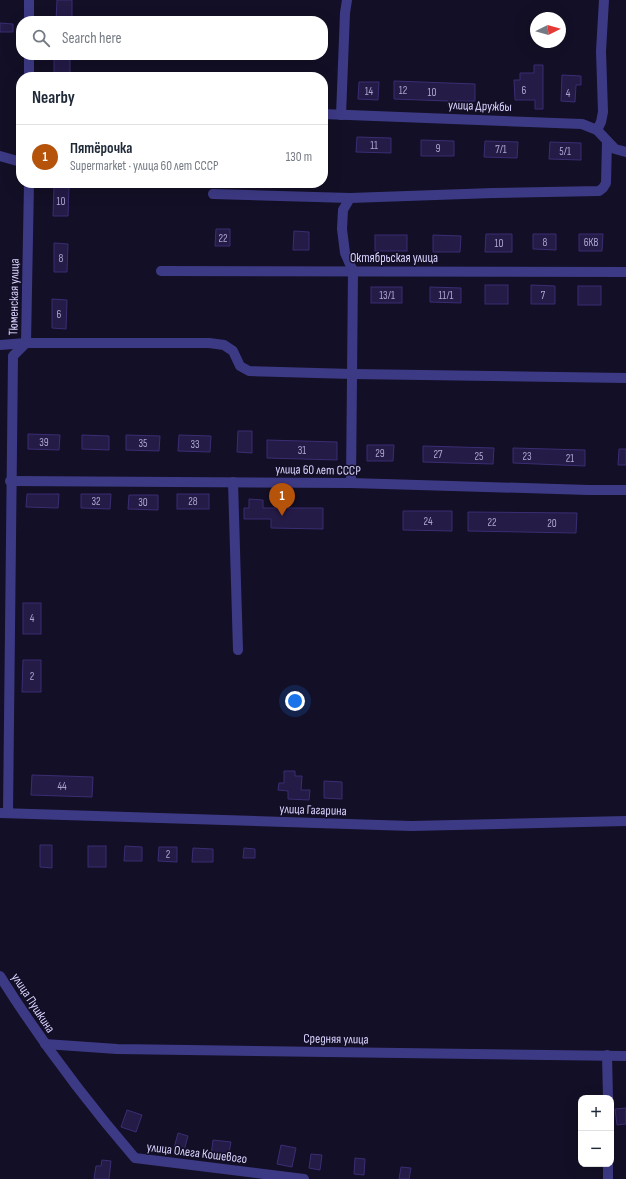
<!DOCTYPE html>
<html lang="en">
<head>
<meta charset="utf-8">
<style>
  body { margin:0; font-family:"Sofia Sans Condensed",sans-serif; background:#f6f6f7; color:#1f2937 }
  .controls { position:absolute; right:12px; bottom:12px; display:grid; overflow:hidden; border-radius:8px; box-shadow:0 4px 16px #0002 }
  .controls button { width:36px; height:36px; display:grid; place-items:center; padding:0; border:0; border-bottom:1px solid #e0e1e3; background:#fff; color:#1f2937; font:20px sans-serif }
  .compass { position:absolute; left:530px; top:12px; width:36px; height:36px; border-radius:50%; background:#fff; box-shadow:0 4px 16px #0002; rotate:85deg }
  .you { position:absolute; left:295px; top:701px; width:14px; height:14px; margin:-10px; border:3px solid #fff; border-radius:50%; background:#1a73e8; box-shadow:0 0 0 6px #1a73e833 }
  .badge { display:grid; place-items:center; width:26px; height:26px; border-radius:50%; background:#b45309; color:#fff; font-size:13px; font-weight:700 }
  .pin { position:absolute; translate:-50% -33px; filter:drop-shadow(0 1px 2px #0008) }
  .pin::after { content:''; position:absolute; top:21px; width:14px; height:12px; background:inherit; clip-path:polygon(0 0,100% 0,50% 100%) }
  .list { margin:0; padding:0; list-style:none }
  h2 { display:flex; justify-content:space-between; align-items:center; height:52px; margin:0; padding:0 16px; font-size:17px }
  h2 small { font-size:13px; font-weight:400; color:#747a83 }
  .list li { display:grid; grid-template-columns:26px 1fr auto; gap:12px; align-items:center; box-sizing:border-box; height:64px; padding:0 16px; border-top:1px solid #e0e1e3 }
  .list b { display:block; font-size:15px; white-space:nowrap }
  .list p { margin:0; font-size:13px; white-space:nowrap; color:#747a83 }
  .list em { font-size:13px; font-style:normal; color:#747a83 }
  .icon { flex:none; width:22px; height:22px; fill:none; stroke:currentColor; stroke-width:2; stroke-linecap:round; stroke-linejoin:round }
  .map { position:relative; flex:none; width:626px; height:1179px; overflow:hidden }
  .search { position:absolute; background:#fff; box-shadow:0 4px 16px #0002; left:16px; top:16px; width:312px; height:44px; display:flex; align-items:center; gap:10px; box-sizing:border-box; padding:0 14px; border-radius:16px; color:#747a83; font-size:15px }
  .panel { position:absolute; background:#fff; box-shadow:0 4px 16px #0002; left:16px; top:72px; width:312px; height:116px; border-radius:16px }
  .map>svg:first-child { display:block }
  .building { fill:#241b47; stroke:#3b2d73 }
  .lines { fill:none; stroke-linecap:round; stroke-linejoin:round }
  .street { stroke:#3d3a85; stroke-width:10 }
  .labels { text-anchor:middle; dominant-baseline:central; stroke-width:3; stroke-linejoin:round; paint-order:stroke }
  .number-label { font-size:11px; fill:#aca6d1 }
  .street-label { font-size:13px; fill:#d9d4ff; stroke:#130f26 }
</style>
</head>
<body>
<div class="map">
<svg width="626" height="1179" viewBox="0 0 626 1179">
  <rect width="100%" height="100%" fill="#130f26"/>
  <g class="building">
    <path d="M57 0H72V21H56Z"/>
    <path d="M0 23 13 24V32H0Z"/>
    <rect x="54" y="55" width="16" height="22"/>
    <path d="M534 65H543V109H535V100H515L514 80H520V73H534Z"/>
    <path d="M562 75 581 76V85H576L575 102 561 101Z"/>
    <path d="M394 81 475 84V101H456V106H448V101L394 99Z"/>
    <path d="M359 82H379L378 100 358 99Z"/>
    <path d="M357 137 391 138V153L356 152Z"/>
    <path d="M421 140 454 141V156H421Z"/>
    <path d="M485 141 518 142 517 158 484 157Z"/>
    <path d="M550 142 581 143V160L549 159Z"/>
    <path d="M54 186H69L68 216H53Z"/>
    <path d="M216 229H230V246H215Z"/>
    <path d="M294 231 309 232V250H293Z"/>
    <path d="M486 234H512V252H485Z"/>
    <path d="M533 234H556V250L533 249Z"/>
    <path d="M579 234H603L602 251H579Z"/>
    <rect x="375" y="235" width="32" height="16"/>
    <path d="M433 235 461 236 460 252H433Z"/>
    <path d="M54 243 68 244 67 272H54Z"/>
    <rect x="485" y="285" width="23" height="19"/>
    <path d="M531 285 555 286V304H531Z"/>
    <rect x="578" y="286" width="23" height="19"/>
    <rect x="371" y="287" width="31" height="16"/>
    <path d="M430 287 461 288V303L430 302Z"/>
    <path d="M52 299 67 300 66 329 52 328Z"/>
    <path d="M238 431H252V453L237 452Z"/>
    <path d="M28 434 60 435 59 450 28 449Z"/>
    <path d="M82 435 109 436V450L82 449Z"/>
    <path d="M126 435 160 436 159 451 126 450Z"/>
    <path d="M179 435 211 436 210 452 178 451Z"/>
    <path d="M267 440 337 442V460L267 458Z"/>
    <path d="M367 445H394L393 461H367Z"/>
    <path d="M423 446 494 448 493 464 423 462Z"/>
    <path d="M513 448 585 450V466L513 463Z"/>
    <path d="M619 449H626V465H618Z"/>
    <path d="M27 494H59L58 508 26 507Z"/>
    <path d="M81 494H111L110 509 81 508Z"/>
    <rect x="177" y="494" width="32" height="15"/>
    <path d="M129 495H158V510L128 509Z"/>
    <path d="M249 499 263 500V508H323V529L271 528V519H244V508H249Z"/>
    <path d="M403 511H452V531L403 530Z"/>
    <path d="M468 512 577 513 576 533 468 531Z"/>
    <rect x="23" y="603" width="18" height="31"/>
    <path d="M23 660H41V692H22Z"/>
    <path d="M284 771H295V776H302L301 790H310L309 800 288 799V791L278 790 279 783H284Z"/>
    <path d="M32 775 93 777 92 797 31 795Z"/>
    <path d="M324 781 342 782V799L324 798Z"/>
    <path d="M40 845H52V868L40 867Z"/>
    <rect x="88" y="846" width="18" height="21"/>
    <path d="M125 846 142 847V861H124Z"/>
    <path d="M159 847H177V862L158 861Z"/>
    <path d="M193 848 213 849V862H192Z"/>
    <path d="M244 848 255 849V858H243Z"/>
    <path d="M626 1108V1124L617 1125 615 1109Z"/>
    <path d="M127 1110 142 1115 136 1132 121 1127Z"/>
    <path d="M178 1133 188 1136 184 1151 174 1148Z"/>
    <path d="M213 1140 231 1142 228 1158 211 1156Z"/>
    <path d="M281 1145 296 1148 292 1167 277 1164Z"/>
    <path d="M311 1154 322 1155 320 1170 309 1168Z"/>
    <path d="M355 1158 365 1159 364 1175 354 1174Z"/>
    <path d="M102 1160 111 1161 109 1179H94L96 1166H101Z"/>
    <path d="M401 1167 411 1168 409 1179H399Z"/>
  </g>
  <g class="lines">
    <g class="street">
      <path d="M29 21V0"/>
      <path d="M29 55V77"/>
      <path d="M323 114 582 124 597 130 615 149 626 152"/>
      <path d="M341 115 345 13 347 0"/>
      <path d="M597 130 601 122 603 112 601 51 604 0"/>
      <path d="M0 156 21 162"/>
      <path d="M213 194 350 198"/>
      <path d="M161 271 626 272"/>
      <path d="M0 345 26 343H209L224 345 233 351 240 366 249 371 352 374 626 378"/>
      <path d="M10 481 351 483 589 490H626"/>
      <path d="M233 482 238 650"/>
      <path d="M351 483 353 271 345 253 342 229 343 210 350 198 493 193 599 191 603 188 606 183 607 141"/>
      <path d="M0 813 411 826 626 821"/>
      <path d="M8 813 13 356 26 343 29 183"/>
      <path d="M0 976C40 1040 86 1101 135 1158L304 1179"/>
      <path d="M45 1044 117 1049 626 1056"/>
      <path d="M607 1055 608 1098"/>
      <path d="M608 1164V1179"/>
    </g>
  </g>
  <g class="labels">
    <g class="number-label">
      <text x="403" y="90">12</text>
      <text x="524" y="90">6</text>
      <text x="369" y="91">14</text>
      <text x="432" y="92">10</text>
      <text x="568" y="93">4</text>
      <text x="374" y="145">11</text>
      <text x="438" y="148">9</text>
      <text x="501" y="149">7/1</text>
      <text x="565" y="151">5/1</text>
      <text x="61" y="201">10</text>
      <text x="223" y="238">22</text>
      <text x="545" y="242">8</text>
      <text x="591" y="242">6КВ</text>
      <text x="499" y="243">10</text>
      <text x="61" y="258">8</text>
      <text x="387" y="295">13/1</text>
      <text x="446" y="295">11/1</text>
      <text x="543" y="295">7</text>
      <text x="59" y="314">6</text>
      <text x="44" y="442">39</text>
      <text x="143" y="443">35</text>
      <text x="195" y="444">33</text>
      <text x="302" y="450">31</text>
      <text x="380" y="453">29</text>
      <text x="438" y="454">27</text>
      <text x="479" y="456">25</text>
      <text x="527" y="456">23</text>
      <text x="570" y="458">21</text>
      <text x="96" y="501">32</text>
      <text x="193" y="501">28</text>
      <text x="143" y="502">30</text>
      <text x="428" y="521">24</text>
      <text x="492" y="522">22</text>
      <text x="552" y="523">20</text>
      <text x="32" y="618">4</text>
      <text x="32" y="676">2</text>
      <text x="62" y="786">44</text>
      <text x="168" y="854">2</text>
    </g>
    <g class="street-label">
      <text transform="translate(480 106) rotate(2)">улица Дружбы</text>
      <text x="394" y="258">Октябрьская улица</text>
      <text transform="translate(14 297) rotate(-89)">Тюменская улица</text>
      <text transform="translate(318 470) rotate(1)">улица 60 лет СССР</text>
      <text transform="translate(313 810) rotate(2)">улица Гагарина</text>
      <text transform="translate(33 1003) rotate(57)">улица Пушкина</text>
      <text transform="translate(336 1039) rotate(1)">Средняя улица</text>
      <text transform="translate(197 1153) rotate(7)">улица Олега Кошевого</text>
    </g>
  </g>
</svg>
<div class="controls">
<button>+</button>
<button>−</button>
</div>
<svg class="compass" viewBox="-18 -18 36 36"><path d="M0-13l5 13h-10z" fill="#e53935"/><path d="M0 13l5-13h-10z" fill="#747a83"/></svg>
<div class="you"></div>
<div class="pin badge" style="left:282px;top:516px">1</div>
<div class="search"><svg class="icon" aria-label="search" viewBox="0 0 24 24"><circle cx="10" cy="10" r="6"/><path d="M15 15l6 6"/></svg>Search here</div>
<section class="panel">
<h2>Nearby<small></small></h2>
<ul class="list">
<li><span class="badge">1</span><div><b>Пятёрочка</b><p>Supermarket · улица 60 лет СССР</p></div><em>130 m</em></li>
</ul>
</section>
</div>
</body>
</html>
